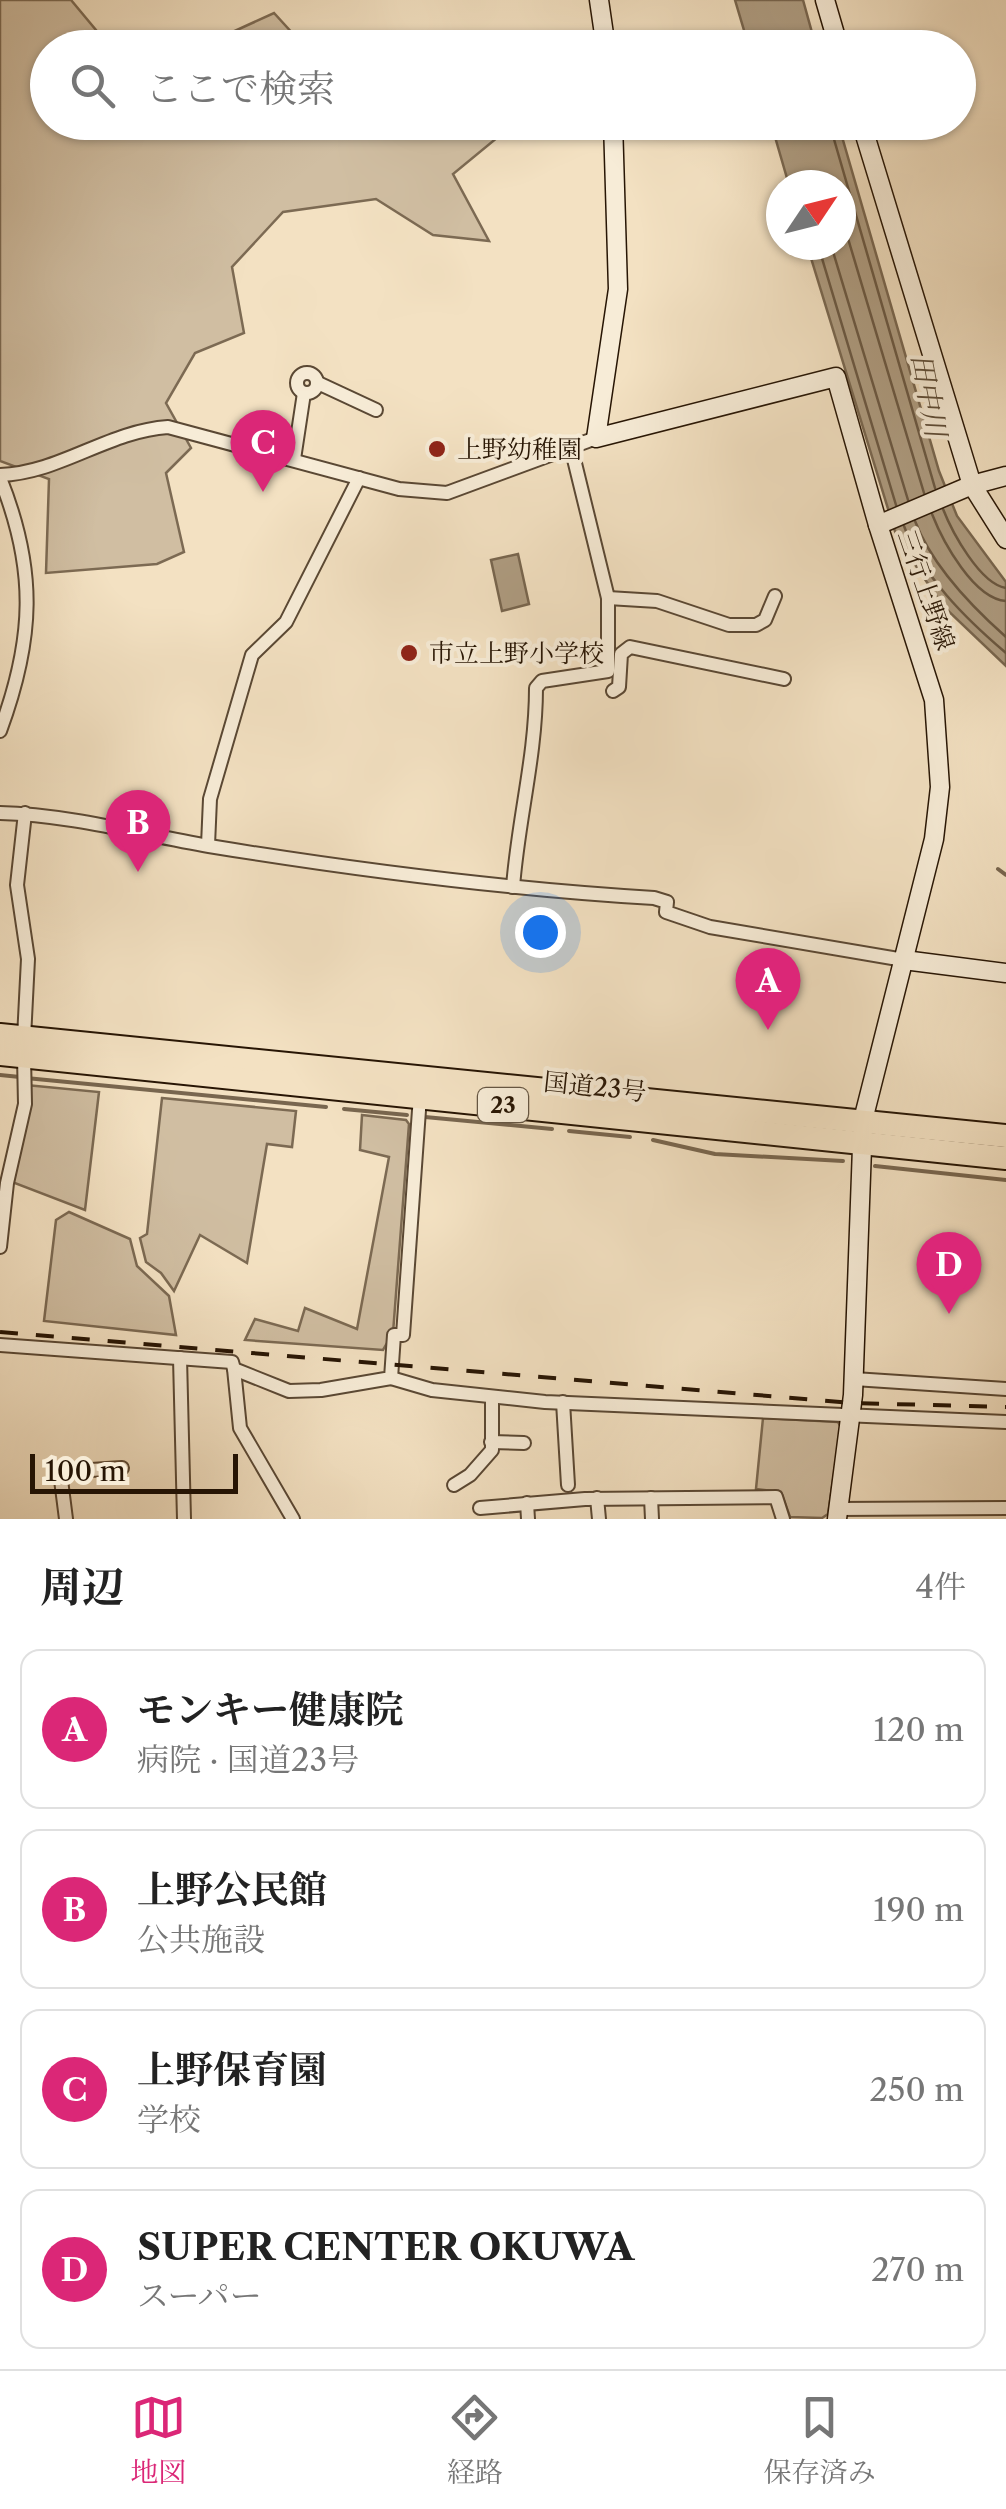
<!DOCTYPE html>
<html lang="ja">
<head>
<meta charset="utf-8">
<style>
  body { margin:0; font-family:"Libre Caslon Text","Noto Serif JP",serif; background:#f2f2f2; color:#222 }
  .compass { position:absolute; left:766px; top:170px; width:90px; height:90px; border-radius:50%; background:#fff; box-shadow:0 2px 8px #0004; rotate:55deg }
  .scale { position:absolute; left:30px; bottom:25px; width:208px; box-sizing:border-box; padding-left:10px; border:5px solid #271504; border-top:0; font-size:28px; line-height:35px; white-space:nowrap; color:#271504; -webkit-text-stroke:8px #f7ecd7; paint-order:stroke }
  .you { position:absolute; left:540px; top:932px; width:35px; height:35px; margin:-25px; border:8px solid #fff; border-radius:50%; background:#1a73e8; box-shadow:0 0 0 15px #1a73e833 }
  .badge { display:grid; place-items:center; width:65px; height:65px; border-radius:50%; background:#db2777; color:#fff; font-size:32px; font-weight:700 }
  .pin { position:absolute; translate:-50% -82px; filter:drop-shadow(0 2px 5px #0008) }
  .pin::after { content:''; position:absolute; top:52px; width:35px; height:30px; background:inherit; clip-path:polygon(0 0,100% 0,50% 100%) }
  .list { margin:0; padding:0; list-style:none }
  h2 { display:flex; justify-content:space-between; align-items:center; height:130px; margin:0; padding:0 40px; font-size:42px }
  h2 small { font-size:32px; font-weight:400; color:#767676 }
  .list li { display:grid; grid-template-columns:65px 1fr auto; gap:30px; align-items:center; box-sizing:border-box; height:160px; margin:0 20px 20px; padding:0 20px; border:2px solid #e0e0e0; border-radius:20px }
  .list b { display:block; font-size:38px; white-space:nowrap }
  .list p { margin:0; font-size:32px; white-space:nowrap; color:#767676 }
  .list em { font-size:32px; font-style:normal; color:#767676 }
  .icon { flex:none; width:55px; height:55px; fill:none; stroke:currentColor; stroke-width:2; stroke-linecap:round; stroke-linejoin:round }
  .map { position:relative; flex:none; width:1006px; height:1519px; overflow:hidden }
  .search { position:absolute; background:#fff; box-shadow:0 2px 8px #0004; left:30px; right:30px; top:30px; height:110px; display:flex; align-items:center; gap:25px; box-sizing:border-box; padding:0 35px; border-radius:55px; color:#767676; font-size:38px }
  .sheet { height:850px; background:#fff }
  nav { display:flex; justify-content:space-around; align-items:center; box-sizing:border-box; height:140px; border-top:2px solid #e0e0e0; background:#fff; font-size:28px; color:#767676 }
  nav a { display:grid; justify-items:center; gap:5px }
  nav .on { color:#db2777 }
  .map>svg:first-child { display:block }
  .green { fill:#d0bea2; stroke:#7c6a53; stroke-width:2.5 }
  .water { fill:#ae9c81; stroke:#78664f; stroke-width:2.5 }
  .lines { fill:none; stroke-linecap:round; stroke-linejoin:round }
  .shore { stroke:#6a5842; stroke-width:2.5 }
  .stream { stroke:#78664f; stroke-width:4 }
  .street-casing { stroke:#5a4834; stroke-width:16 }
  .secondary-casing { stroke:#271504; stroke-width:21 }
  .highway-casing { stroke:#271504; stroke-width:26 }
  .street { stroke:#f7ecd7; stroke-width:12 }
  .secondary { stroke:#f7ecd7; stroke-width:18 }
  .highway { stroke:#f3e1c2; stroke-width:22 }
  .rail { stroke:#271504; stroke-width:4; stroke-dasharray:18 18; stroke-linecap:butt }
  .poi-dot { fill:#8f2418; stroke:#f7ecd7; stroke-width:4 }
  .labels { text-anchor:middle; dominant-baseline:central; stroke-width:8; stroke-linejoin:round; paint-order:stroke }
  .shield { fill:#f7ecd7; stroke:#655643; stroke-width:2.5 }
  .shield-label { font-size:22px; font-weight:bold; fill:#271504 }
  .poi-label { font-size:25px; fill:#271504; stroke:#f7ecd7; text-anchor:start }
  .street-label { font-size:25px; fill:#271504; stroke:#f7ecd7 }
  .water-label { font-size:28px; font-style:italic; fill:#5d4b36; stroke:#f7ecd7 }
</style>
</head>
<body>
<div class="map">
<svg width="1006" height="1519" viewBox="0 0 1006 1519">
  <rect width="100%" height="100%" fill="#f3e1c2"/>
  <filter id="stains"><feTurbulence type="fractalNoise" baseFrequency=".002" numOctaves="4"/><feColorMatrix values="0 0 0 0 .2 0 0 0 0 .09 0 0 0 0 .02 0 0 0 .5 -.17"/></filter>
  <radialGradient id="worn" r=".72"><stop offset=".6" stop-color="#630" stop-opacity="0"/><stop offset="1" stop-color="#630" stop-opacity=".3"/></radialGradient>
  <g class="green">
    <path d="M0 0H71L101 36 226 35 274 13 305 47 48 48V122L515 123 453 174 489 241 433 235 376 199 283 212 232 267 244 333 195 353 166 403 191 448 166 473 184 552 157 564 46 573 49 479 0 461Z"/>
    <path d="M26 1085 99 1092 85 1210 12 1182Z"/>
    <path d="M162 1098 296 1111 292 1147 267 1144 247 1263 200 1235 174 1291 161 1273 146 1262 140 1238 147 1234Z"/>
    <path d="M362 1115 406 1120 409 1124 393 1333 383 1350 245 1340 255 1319 298 1331 305 1308 357 1329 389 1157 360 1150Z"/>
    <path d="M69 1212 130 1239 137 1266 169 1296 176 1335 44 1321 56 1220Z"/>
    <path d="M763 1418 838 1422 841 1427 828 1514 822 1518 790 1517 781 1492 756 1489Z"/>
  </g>
  <g class="water">
    <path d="M735 0H803L816 47H749Z"/>
    <path d="M771 123H838L939 471 957 516 1006 582V666L943 606 897 538 807 245H841V185H789Z"/>
    <path d="M518 554 529 604 502 611 491 560Z"/>
  </g>
  <g class="lines">
    <g class="shore">
      <path d="M829 122 935 488"/>
      <path d="M841 215 924 493"/>
      <path d="M818 245 896 505"/>
      <path d="M831 245 908 500"/>
      <path d="M943 509C952 532 980 584 1006 588"/>
      <path d="M932 514C943 542 974 599 1006 601"/>
      <path d="M915 521C932 566 971 606 1006 637"/>
      <path d="M904 526C922 576 966 619 1006 653"/>
    </g>
    <g class="stream">
      <path d="M998 869 1006 875"/>
      <path d="M0 1075 20 1077"/>
      <path d="M26 1078 326 1107"/>
      <path d="M344 1109 407 1115"/>
      <path d="M425 1117 552 1129"/>
      <path d="M569 1131 630 1137"/>
      <path d="M653 1140 715 1154 843 1161"/>
      <path d="M875 1166 1006 1180"/>
    </g>
    <g class="street-casing">
      <g id="street">
        <circle cx="307" cy="383" r="10"/>
        <path d="M318 383 376 410"/>
        <path d="M294 459 304 393"/>
        <path d="M0 475C60 473 108 431 168 427L399 489 447 493 596 438"/>
        <path d="M0 478C37 570 34 639 0 731"/>
        <path d="M608 598 657 601 729 625H756L765 620 775 596"/>
        <path d="M613 691 619 687 621 654 630 647 784 679"/>
        <path d="M0 813C71 815 139 834 209 846 356 870 505 889 654 898L667 902 666 912 710 927 904 960"/>
        <path d="M208 845 210 799 252 655 286 622 359 478"/>
        <path d="M513 887C518 820 536 756 536 688L542 681 608 671V598L571 447"/>
        <path d="M24 1038 28 959 17 885 25 813"/>
        <path d="M0 1247 7 1183 25 1104 24 1057"/>
        <path d="M0 1345 232 1362 234 1369 289 1391 321 1390 391 1378 394 1335H403L420 1096"/>
        <path d="M180 1358 184 1519"/>
        <path d="M234 1369 240 1428 293 1519"/>
        <path d="M391 1378 432 1390 545 1402 1006 1422"/>
        <path d="M854 1379 1006 1389"/>
        <path d="M563 1402 568 1485"/>
        <path d="M491 1442 524 1443"/>
        <path d="M454 1485 470 1475 492 1450V1397"/>
        <path d="M597 1498 599 1519"/>
        <path d="M651 1498 652 1519"/>
        <path d="M527 1503 528 1519"/>
        <path d="M480 1508 585 1499 776 1497 783 1519"/>
        <path d="M837 1509 1006 1508"/>
        <path d="M66 1519 60 1472 122 1468"/>
      </g>
    </g>
    <g class="secondary-casing">
      <g id="secondary">
        <path d="M599 0 606 48"/>
        <path d="M825 0 839 48"/>
        <path d="M613 122 618 289 596 438 836 377 878 525"/>
        <path d="M1006 476 972 485 1006 539"/>
        <path d="M904 960 1006 973"/>
        <path d="M837 1519 853 1395 863 1120 934 839 940 787 934 700 878 525 972 485 861 122"/>
      </g>
    </g>
    <g class="highway-casing">
      <g id="highway">
        <path d="M0 1035 1006 1136"/>
        <path d="M0 1054 1006 1158"/>
      </g>
    </g>
    <use href="#street" class="street"/>
    <use href="#secondary" class="secondary"/>
    <use href="#highway" class="highway"/>
    <path class="rail" d="M0 1332 853 1403 1006 1407"/>
  </g>
  <g class="poi-dot">
    <circle cx="437" cy="449" r="10"/>
    <circle cx="409" cy="653" r="10"/>
  </g>
  <g class="labels">
    <rect class="shield" x="478" y="1088" width="50" height="34" rx="8"/>
    <g class="shield-label">
      <text x="503" y="1105">23</text>
    </g>
    <g class="poi-label">
      <text x="457" y="449">上野幼稚園</text>
      <text x="429" y="653">市立上野小学校</text>
    </g>
    <g class="street-label">
      <text transform="translate(926 590) rotate(71)">三行上野線</text>
      <text transform="translate(595 1087) rotate(6)">国道23号</text>
    </g>
    <g class="water-label">
      <text transform="translate(929 395) rotate(79)">田中川</text>
    </g>
  </g>
  <rect width="100%" height="100%" filter="url(#stains)"/>
  <rect width="100%" height="100%" fill="url(#worn)"/>
</svg>
<svg class="compass" viewBox="-18 -18 36 36"><path d="M0-13l5 13h-10z" fill="#e53935"/><path d="M0 13l5-13h-10z" fill="#767676"/></svg>
<div class="scale">100 m</div>
<div class="you"></div>
<div class="pin badge" style="left:768px;top:1030px">A</div>
<div class="pin badge" style="left:138px;top:872px">B</div>
<div class="pin badge" style="left:263px;top:492px">C</div>
<div class="pin badge" style="left:949px;top:1314px">D</div>
<div class="search"><svg class="icon" aria-label="search" viewBox="0 0 24 24"><circle cx="10" cy="10" r="6"/><path d="M15 15l6 6"/></svg>ここで検索</div>
</div>
<section class="sheet">
<h2>周辺<small>4件</small></h2>
<ul class="list">
<li><span class="badge">A</span><div><b>モンキー健康院</b><p>病院 · 国道23号</p></div><em>120 m</em></li>
<li><span class="badge">B</span><div><b>上野公民館</b><p>公共施設</p></div><em>190 m</em></li>
<li><span class="badge">C</span><div><b>上野保育園</b><p>学校</p></div><em>250 m</em></li>
<li><span class="badge">D</span><div><b>SUPER CENTER OKUWA</b><p>スーパー</p></div><em>270 m</em></li>
</ul>
</section>
<nav>
<a class="on"><svg class="icon" aria-label="map" viewBox="0 0 24 24"><path d="M3 6l6-2 6 2 6-2v14l-6 2-6-2-6 2zM9 4v14M15 6v14"/></svg>地図</a>
<a><svg class="icon" aria-label="directions" viewBox="0 0 24 24"><path d="M12 3l9 9-9 9-9-9zM9 14v-3h6M13 9l2 2-2 2"/></svg>経路</a>
<a><svg class="icon" aria-label="saved" viewBox="0 0 24 24"><path d="M7 4h10v16l-5-4-5 4z"/></svg>保存済み</a>
</nav>
</body>
</html>
